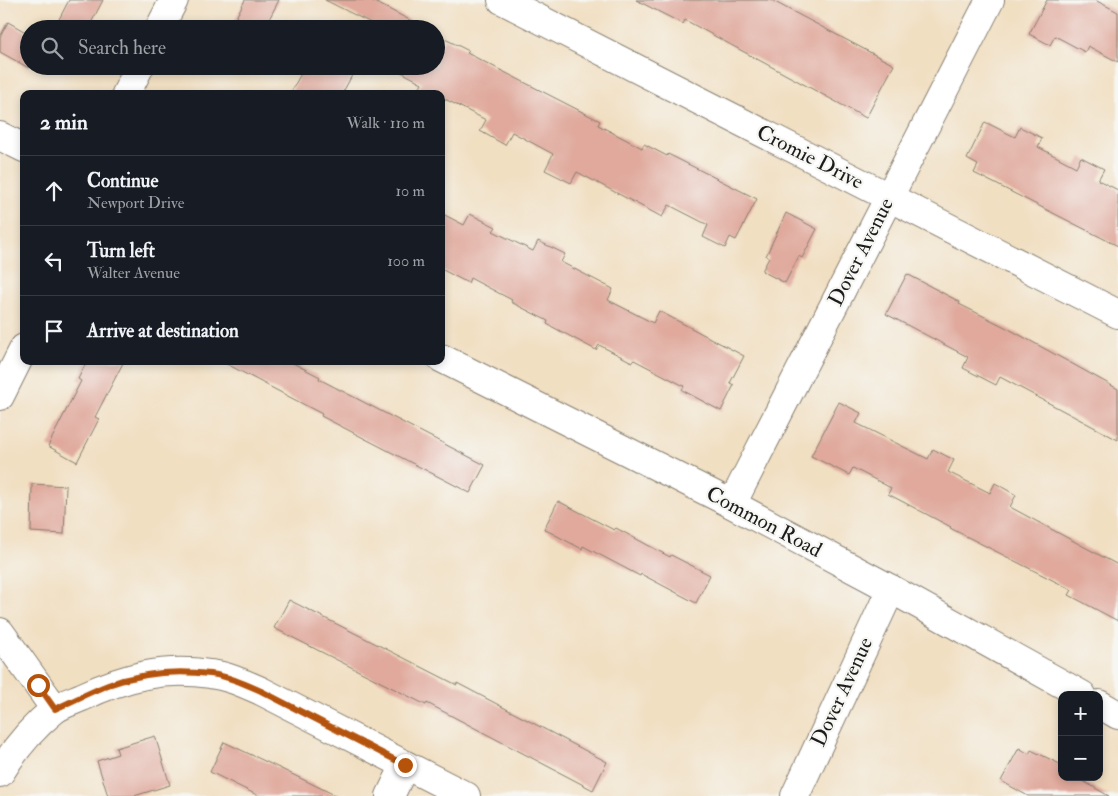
<!DOCTYPE html>
<html lang="en">
<head>
<meta charset="utf-8">
<style>
  body { margin:0; font-family:"IM FELL Double Pica",serif; background:#20242c; color:#f1f3f6 }
  .controls { position:absolute; right:15px; bottom:15px; display:grid; overflow:hidden; border-radius:10px; box-shadow:0 2px 8px #0003 }
  .controls button { width:45px; height:45px; display:grid; place-items:center; padding:0; border:0; border-bottom:1px solid #363941; background:#171b24; color:#f1f3f6; font:25px sans-serif }
  .stop { position:absolute; width:15px; height:15px; margin:-11px; border:4px solid #b45309; border-radius:50%; background:#fff }
  .stop.end { background:#b45309; border-color:#fff; box-shadow:0 1px 5px #0008 }
  .list { margin:0; padding:0; list-style:none }
  h2 { display:flex; justify-content:space-between; align-items:center; height:65px; margin:0; padding:0 20px; font-size:21px }
  h2 small { font-size:16px; font-weight:400; color:#9ea1a6 }
  .list li { display:grid; grid-template-columns:32px 1fr auto; gap:15px; align-items:center; box-sizing:border-box; height:70px; padding:0 20px; border-top:1px solid #363941 }
  .list b { display:block; font-size:19px; white-space:nowrap }
  .list p { margin:0; font-size:16px; white-space:nowrap; color:#9ea1a6 }
  .list em { font-size:16px; font-style:normal; color:#9ea1a6 }
  .icon { flex:none; width:28px; height:28px; fill:none; stroke:currentColor; stroke-width:2; stroke-linecap:round; stroke-linejoin:round }
  .map { position:relative; flex:none; width:1118px; height:796px; overflow:hidden }
  .search { position:absolute; background:#171b24; box-shadow:0 2px 8px #0003; left:20px; top:20px; width:425px; height:55px; display:flex; align-items:center; gap:12px; box-sizing:border-box; padding:0 18px; border-radius:28px; color:#9ea1a6; font-size:19px }
  .panel { position:absolute; background:#171b24; box-shadow:0 2px 8px #0003; left:20px; top:90px; width:425px; height:275px; border-radius:10px }
  .map>svg:first-child { display:block }
  .building { fill:#e0a99c }
  .lines { fill:none; stroke-linecap:round; stroke-linejoin:round }
  .minor-casing { stroke:#867e6f; stroke-width:30 }
  .minor { stroke:#fff; stroke-width:28 }
  .route { stroke:#b45309; stroke-width:6 }
  .labels { text-anchor:middle; dominant-baseline:central; stroke-width:4.5; stroke-linejoin:round; paint-order:stroke }
  .street-label { font-size:21px; fill:#1c1c1c; stroke:#f6f6f2 }
</style>
</head>
<body>
<div class="map">
<svg width="1118" height="796" viewBox="0 0 1118 796">
  <rect width="100%" height="100%" fill="#f6f6f2"/>
  <filter id="ink" filterUnits="userSpaceOnUse"><feTurbulence type="fractalNoise" baseFrequency=".02" numOctaves="2"/><feDisplacementMap in="SourceGraphic" scale="10" xChannelSelector="R" yChannelSelector="G"/><feConvolveMatrix kernelMatrix="1 2 1 2 8 2 1 2 1" color-interpolation-filters="sRGB"/></filter>
  <filter id="wash" filterUnits="userSpaceOnUse"><feTurbulence type="fractalNoise" baseFrequency=".0096" numOctaves="4" result="noise"/><feDisplacementMap in="SourceGraphic" scale="20" xChannelSelector="R" yChannelSelector="G"/><feGaussianBlur stdDeviation="1.12" result="paint"/><feColorMatrix in="noise" values="0 0 0 0 0 0 0 0 0 0 0 0 0 0 0 0 0 1.4 0 .05"/><feComposite in="paint" operator="in"/></filter>
  <g filter="url(#wash)">
    <rect width="100%" height="100%" fill="#f1dfc2"/>
    <g id="blocks">
      <g class="building">
        <path d="M69 0H103L88 29H54Z"/>
        <path d="M245 0H279L264 29H230Z"/>
        <path d="M325 0H371L427 29H383Z"/>
        <path d="M636 0H771L894 65 866 118 685 20 683 24Z"/>
        <path d="M1047 0H1095L1118 12V62L1088 46 1085 52 1055 36 1050 45 1029 34Z"/>
        <path d="M8 22 29 34V68L0 52V37Z"/>
        <path d="M445 39 469 51 467 53 600 121 598 125 642 148 644 144 667 156 668 154 757 199 736 240 730 237 725 248 703 237 708 225 669 205 662 217 577 172 571 183 545 170 553 154 512 132 505 145 480 131 486 120 441 97V94H416L422 83 390 66H436V56Z"/>
        <path d="M305 66H357L342 94H290Z"/>
        <path d="M985 122 1015 137 1020 127 1042 138 1038 147 1076 167 1081 157 1104 169 1098 180 1118 190V246L974 173 978 165 967 159Z"/>
        <path d="M441 213 464 225 470 214 496 227 493 231 533 251 538 241 565 254 561 262 613 289 608 300 653 323 659 311 744 356 730 383 734 385 721 411 682 390 684 386 634 360 632 362 599 345 596 350 547 324 548 321 511 302 512 300 470 278 468 283 441 269Z"/>
        <path d="M786 213 817 229 802 258 799 256 785 283 762 271 769 258 766 256Z"/>
        <path d="M907 274 960 302 959 304 1007 328 1118 389V440L1000 377 996 385 963 368 968 357 886 314Z"/>
        <path d="M87 361H124L95 417 99 419 77 462 48 446 81 381 78 379Z"/>
        <path d="M221 361H289L320 377 319 379 485 465 470 493 321 416 322 414Z"/>
        <path d="M839 402 861 413 856 423 928 459 933 449 954 460 948 472 990 493 995 483 1016 495 1010 507 1118 565V621L1069 595 1072 590 950 528 951 527 888 494 891 488 853 468 849 475 811 456Z"/>
        <path d="M32 484 66 486 64 534 31 532Z"/>
        <path d="M558 501 614 530 616 528 670 557 671 555 710 575 696 603 641 574 640 576 583 546 582 549 544 529Z"/>
        <path d="M289 600 402 657 457 685V683L607 762 593 790 427 703 426 705 274 628Z"/>
        <path d="M155 736 170 785 134 796H108L97 761 118 754 116 748Z"/>
        <path d="M224 742 273 765 337 796H259L210 772Z"/>
        <path d="M1019 748 1029 754 1031 750 1062 765V777H1076L1109 796H1028L1001 781Z"/>
      </g>
    </g>
  </g>
  <g filter="url(#ink)">
    <use href="#blocks" fill-opacity="0" stroke="#867e6f" stroke-width="1"/>
    <g class="lines">
      <g class="minor-casing">
        <g id="minor">
          <path d="M502 0 1118 314"/>
          <path d="M159 29 174 0"/>
          <path d="M126 94 140 66"/>
          <path d="M0 136 24 148"/>
          <path d="M441 358 724 500 891 589 1082 695"/>
          <path d="M0 396 24 348"/>
          <path d="M732 504 990 0"/>
          <path d="M0 632 55 709"/>
          <path d="M1099 704 1118 715"/>
          <path d="M0 773C14 750 33 727 54 710 62 704 73 701 82 697 124 677 163 667 210 674 228 676 245 684 261 691L466 796"/>
          <path d="M390 796 405 765"/>
          <path d="M795 796 891 589"/>
        </g>
      </g>
      <use href="#minor" class="minor"/>
    </g>
  </g>
  <g class="lines" filter="url(#ink)">
    <path class="route" d="M38 685 55 709C73 701 90 692 108 685 140 673 175 670 210 674 228 676 245 684 261 691L405 765"/>
  </g>
  <g class="labels">
    <g class="street-label">
      <text transform="translate(810 157) rotate(27)">Cromie Drive</text>
      <text transform="translate(861 252) rotate(-63)">Dover Avenue</text>
      <text transform="translate(764 522) rotate(28)">Common Road</text>
      <text transform="translate(842 692) rotate(-65)">Dover Avenue</text>
    </g>
  </g>
</svg>
<div class="controls">
<button>+</button>
<button>−</button>
</div>
<div class="stop" style="left:38px;top:685px"></div>
<div class="stop end" style="left:405px;top:765px"></div>
<div class="search"><svg class="icon" aria-label="search" viewBox="0 0 24 24"><circle cx="10" cy="10" r="6"/><path d="M15 15l6 6"/></svg>Search here</div>
<section class="panel">
<h2>2 min<small>Walk · 110 m</small></h2>
<ul class="list">
<li><svg class="icon" aria-label="ahead" viewBox="0 0 24 24"><path d="M12 20V5M6 11l6-6 6 6"/></svg><div><b>Continue</b><p>Newport Drive</p></div><em>10 m</em></li>
<li><svg class="icon" aria-label="left" viewBox="0 0 24 24"><path d="M17 20v-9H6M10 6l-5 5 5 5"/></svg><div><b>Turn left</b><p>Walter Avenue</p></div><em>100 m</em></li>
<li><svg class="icon" aria-label="arrive" viewBox="0 0 24 24"><path d="M6 21V4h12l-3 4 3 4H6"/></svg><div><b>Arrive at destination</b></div></li>
</ul>
</section>
</div>
</body>
</html>
